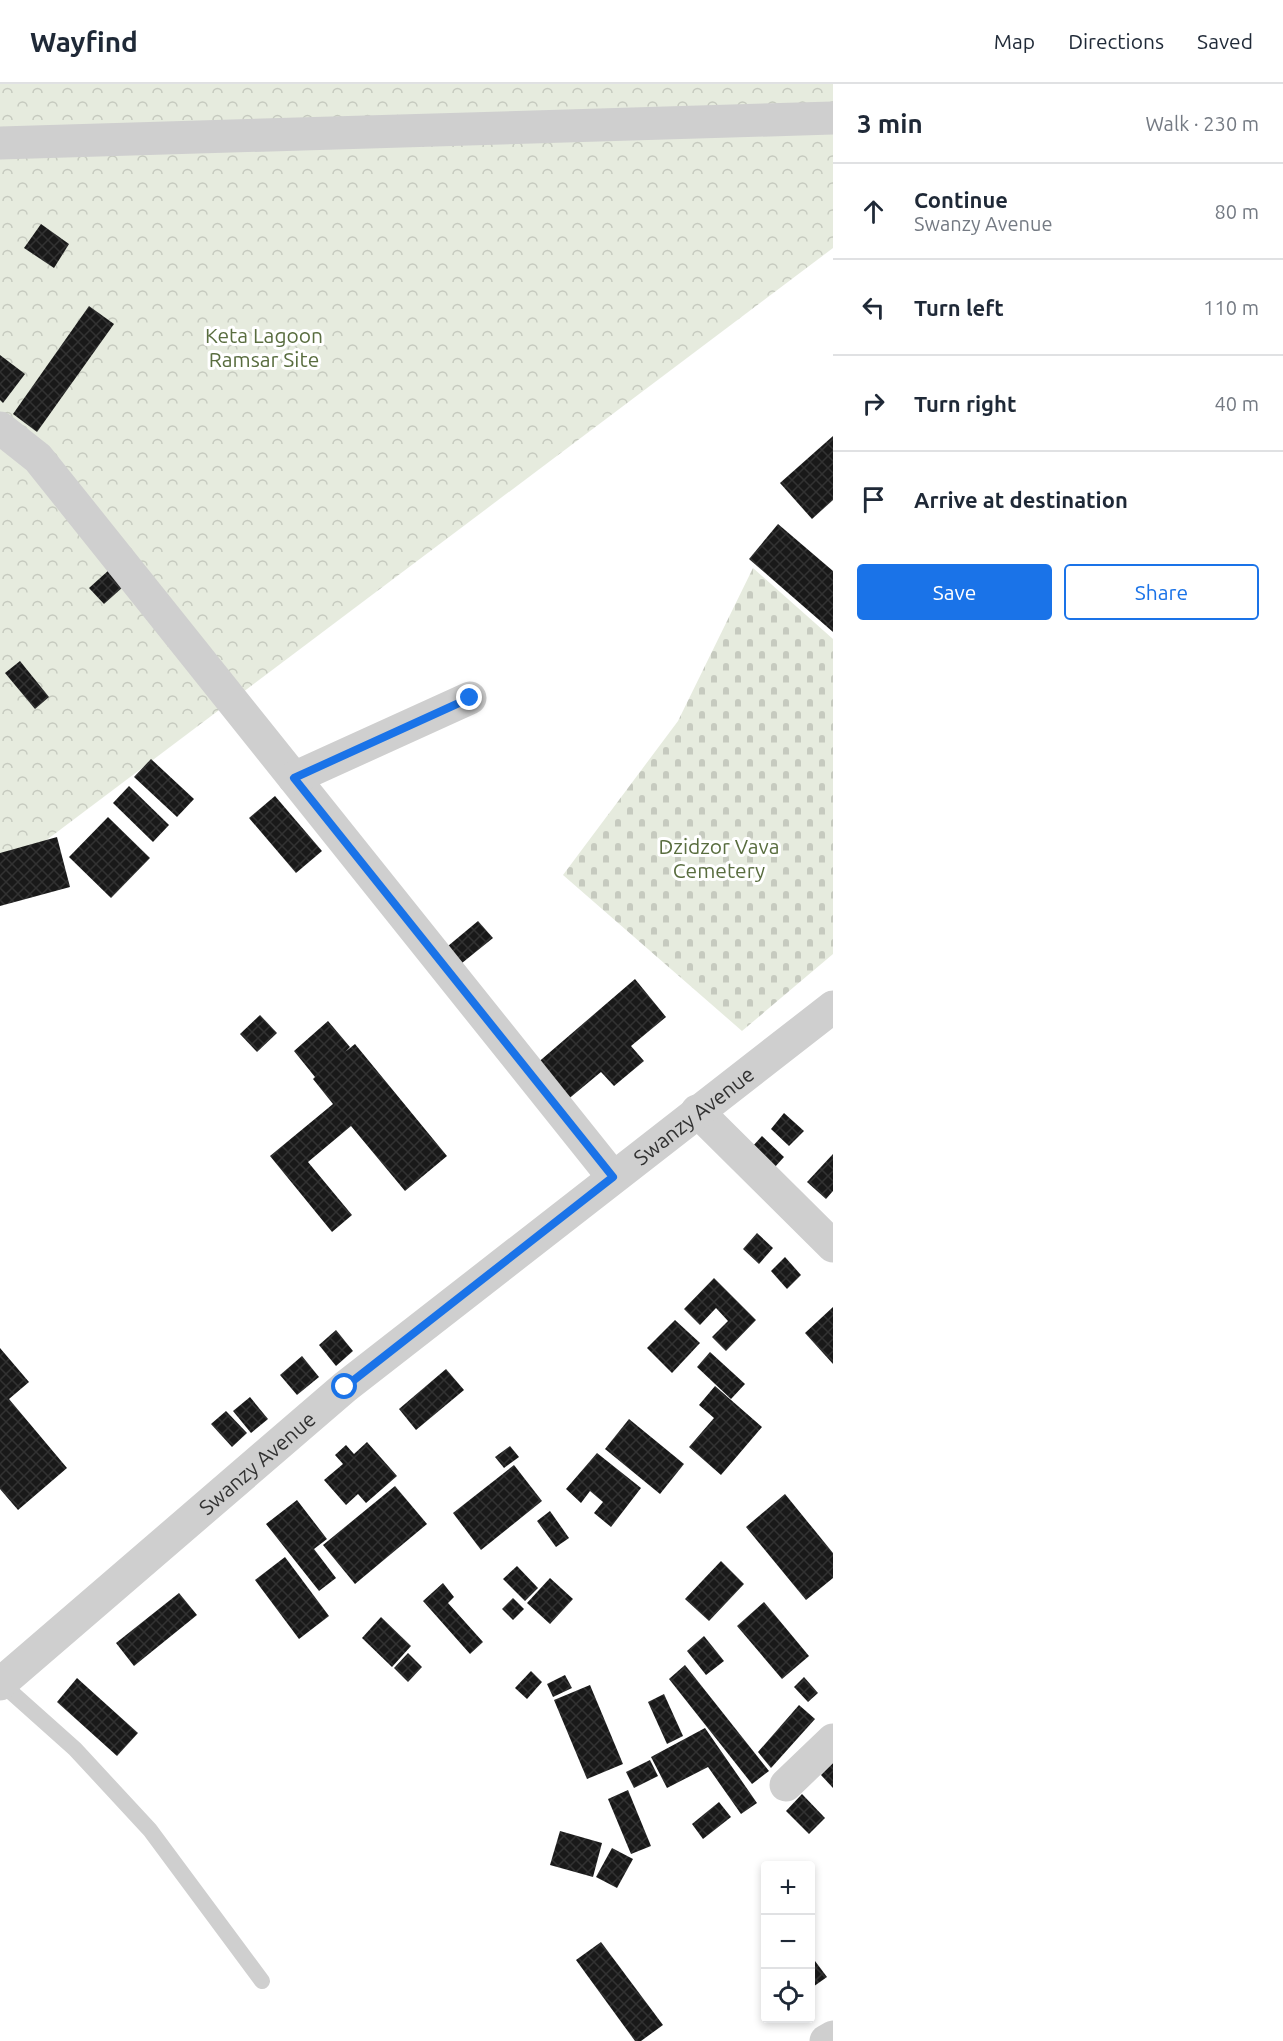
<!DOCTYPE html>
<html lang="en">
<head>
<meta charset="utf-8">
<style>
  body { margin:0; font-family:Ubuntu,sans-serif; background:#f6f6f7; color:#1f2937 }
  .controls { position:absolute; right:18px; bottom:18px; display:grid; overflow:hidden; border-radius:6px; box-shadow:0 3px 9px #0003 }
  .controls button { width:54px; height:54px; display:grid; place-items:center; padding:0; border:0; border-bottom:2px solid #e0e1e3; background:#fff; color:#1f2937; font:30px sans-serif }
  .stop { position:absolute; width:18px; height:18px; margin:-14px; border:4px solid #1a73e8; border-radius:50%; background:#fff }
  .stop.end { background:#1a73e8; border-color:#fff; box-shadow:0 2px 6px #0008 }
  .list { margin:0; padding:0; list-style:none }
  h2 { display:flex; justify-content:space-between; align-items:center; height:78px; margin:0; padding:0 24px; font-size:26px }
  h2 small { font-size:20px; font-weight:400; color:#747a83 }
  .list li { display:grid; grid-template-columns:39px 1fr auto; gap:18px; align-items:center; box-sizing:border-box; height:96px; padding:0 24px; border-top:2px solid #e0e1e3 }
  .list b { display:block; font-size:22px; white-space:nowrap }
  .list p { margin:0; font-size:20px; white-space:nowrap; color:#747a83 }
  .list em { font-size:20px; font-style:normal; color:#747a83 }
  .actions { display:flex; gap:12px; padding:18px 24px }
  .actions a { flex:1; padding:14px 0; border:2px solid #1a73e8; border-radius:6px; text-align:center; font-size:21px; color:#1a73e8 }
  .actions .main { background:#1a73e8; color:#fff }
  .icon { flex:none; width:33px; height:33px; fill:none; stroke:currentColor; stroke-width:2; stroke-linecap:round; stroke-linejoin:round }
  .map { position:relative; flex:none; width:833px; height:1957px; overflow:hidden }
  header { display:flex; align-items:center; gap:36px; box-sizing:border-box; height:84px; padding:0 30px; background:#fff; border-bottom:2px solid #e0e1e3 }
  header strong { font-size:28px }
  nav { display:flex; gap:33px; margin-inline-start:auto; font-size:21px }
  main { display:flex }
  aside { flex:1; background:#fff }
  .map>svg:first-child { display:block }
  .forest { fill:url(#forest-crowns) }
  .cemetery { fill:url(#cemetery-stones) }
  .building { fill:url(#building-cross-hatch) }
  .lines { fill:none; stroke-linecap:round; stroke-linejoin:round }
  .service { stroke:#cfcfcf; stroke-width:16 }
  .minor { stroke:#cfcfcf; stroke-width:33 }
  .route { stroke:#1a73e8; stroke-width:8 }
  .labels { text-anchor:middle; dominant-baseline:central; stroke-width:6; stroke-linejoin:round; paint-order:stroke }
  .park-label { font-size:21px; fill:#596d3f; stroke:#fff }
  .street-label { font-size:21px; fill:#323232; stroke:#fff }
</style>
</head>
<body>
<header>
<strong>Wayfind</strong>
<nav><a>Map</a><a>Directions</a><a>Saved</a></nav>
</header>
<main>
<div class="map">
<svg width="833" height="1957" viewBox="0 0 833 1957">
  <defs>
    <pattern id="forest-crowns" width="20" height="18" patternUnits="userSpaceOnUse" patternTransform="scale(1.5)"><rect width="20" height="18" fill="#e6ebde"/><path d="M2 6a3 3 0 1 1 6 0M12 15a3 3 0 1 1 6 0" fill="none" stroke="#c6cabf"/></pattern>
    <pattern id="cemetery-stones" width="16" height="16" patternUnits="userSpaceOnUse" patternTransform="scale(1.5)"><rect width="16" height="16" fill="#e6ebde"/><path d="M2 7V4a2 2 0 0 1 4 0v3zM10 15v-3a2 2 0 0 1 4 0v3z" fill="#c6cabf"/></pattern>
    <pattern id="building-cross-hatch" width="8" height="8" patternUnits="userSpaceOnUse" patternTransform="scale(1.5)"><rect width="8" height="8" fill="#191919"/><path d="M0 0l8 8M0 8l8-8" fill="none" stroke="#323232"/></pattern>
  </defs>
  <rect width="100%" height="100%" fill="#fff"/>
  <path class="forest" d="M0 0H833V164L0 791Z"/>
  <path class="cemetery" d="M753 484 833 555V870L742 947 563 791 678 637Z"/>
  <g class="building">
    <path d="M41 140 69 160 54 184 24 164Z"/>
    <path d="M89 222 114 240 37 348 13 330Z"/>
    <path d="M0 271 25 290 3 319 0 316Z"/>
    <path d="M833 352V416L812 435 780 399Z"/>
    <path d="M778 440 833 487V548L749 475Z"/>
    <path d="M119 477 133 494 104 520 89 504Z"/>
    <path d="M20 577 49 613 35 625 5 589Z"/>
    <path d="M151 675 194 715 177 733 134 693Z"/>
    <path d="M129 702 169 741 153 758 113 719Z"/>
    <path d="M275 712 322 767 296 789 249 734Z"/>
    <path d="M108 733 150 774 111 814 69 773Z"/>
    <path d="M57 753 70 803 0 822V769Z"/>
    <path d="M478 837 493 854 462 879 448 862Z"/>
    <path d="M635 895 666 933 631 962 644 977 614 1002 601 988 566 1017 535 981Z"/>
    <path d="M260 931 277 949 257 968 240 950Z"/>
    <path d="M328 937 350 963 345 968 355 960 447 1072 405 1107 351 1042 308 1078 352 1131 332 1148 270 1072 333 1020 313 995 315 993 294 967Z"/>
    <path d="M784 1029 804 1047 789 1062 771 1045Z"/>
    <path d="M762 1052 784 1073 774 1084 752 1063Z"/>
    <path d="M833 1070V1107L826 1115 807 1098Z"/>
    <path d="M757 1149 773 1164 759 1180 743 1165Z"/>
    <path d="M785 1173 801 1191 787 1205 771 1187Z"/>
    <path d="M714 1194 756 1236 726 1267 712 1253 728 1237 716 1224 700 1241 684 1225Z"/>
    <path d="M833 1223V1280L805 1249Z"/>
    <path d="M675 1236 700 1259 672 1289 647 1264Z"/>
    <path d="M336 1246 353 1267 336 1282 319 1261Z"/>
    <path d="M0 1264 29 1298 9 1315 67 1384 18 1426 0 1405Z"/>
    <path d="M710 1268 745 1300 731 1315 697 1283Z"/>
    <path d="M302 1272 319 1293 297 1311 280 1291Z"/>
    <path d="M446 1285 464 1306 416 1346 399 1325Z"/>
    <path d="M715 1302 762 1343 721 1391 689 1363 714 1334 699 1321Z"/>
    <path d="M250 1313 268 1335 251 1349 233 1327Z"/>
    <path d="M226 1327 247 1349 232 1363 211 1340Z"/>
    <path d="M629 1335 684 1380 660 1410 605 1365Z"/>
    <path d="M367 1358 397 1392 366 1419 358 1410 346 1421 324 1396 343 1380 335 1371 346 1361 354 1370Z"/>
    <path d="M510 1362 519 1373 504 1384 495 1373Z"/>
    <path d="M597 1369 641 1404 611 1443 594 1429 603 1418 590 1407 581 1419 566 1405Z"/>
    <path d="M514 1381 542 1417 481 1466 453 1429Z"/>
    <path d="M395 1402 427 1440 355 1500 323 1461Z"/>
    <path d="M785 1410 833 1469V1494L806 1516 746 1443Z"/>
    <path d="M297 1416 327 1455 314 1465 336 1494 319 1507 266 1440Z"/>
    <path d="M550 1427 569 1454 556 1463 537 1437Z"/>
    <path d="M285 1473 329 1532 299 1555 255 1496Z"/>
    <path d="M721 1477 744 1500 709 1537 685 1515Z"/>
    <path d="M517 1482 538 1504 525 1517 503 1495Z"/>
    <path d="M550 1494 573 1515 550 1540 527 1519Z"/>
    <path d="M443 1499 454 1513 448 1519 483 1558 470 1570 423 1517Z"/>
    <path d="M179 1509 197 1531 134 1582 116 1559Z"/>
    <path d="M513 1514 524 1525 513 1536 502 1525Z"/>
    <path d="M764 1518 809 1572 782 1595 737 1542Z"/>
    <path d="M381 1533 411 1562 392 1583 362 1554Z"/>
    <path d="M704 1552 724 1577 706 1591 687 1567Z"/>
    <path d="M408 1569 422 1583 408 1598 394 1584Z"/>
    <path d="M685 1581 769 1687 752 1700 669 1595Z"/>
    <path d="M531 1587 542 1598 527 1615 515 1604Z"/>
    <path d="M565 1591 572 1604 553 1613 547 1600Z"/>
    <path d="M804 1593 818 1609 808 1618 794 1603Z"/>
    <path d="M77 1594 138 1649 117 1672 57 1618Z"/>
    <path d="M590 1601 623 1680 587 1695 554 1616Z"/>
    <path d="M664 1610 683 1652 667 1660 648 1618Z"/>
    <path d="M799 1621 815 1635 771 1684 758 1668Z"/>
    <path d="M705 1644 757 1719 741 1730 708 1683 667 1704 651 1673Z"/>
    <path d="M650 1676 658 1692 634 1704 626 1688Z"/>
    <path d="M833 1679V1704L821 1691Z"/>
    <path d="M628 1706 651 1762 631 1770 608 1715Z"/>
    <path d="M802 1710 825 1734 809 1750 786 1727Z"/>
    <path d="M719 1718 731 1733 703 1755 692 1740Z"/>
    <path d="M560 1747 602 1759 593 1793 550 1781Z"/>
    <path d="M612 1764 633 1775 617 1804 596 1793Z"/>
    <path d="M601 1858 663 1941 641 1957H635L576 1876Z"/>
    <path d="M815 1877 827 1893 810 1905V1881Z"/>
  </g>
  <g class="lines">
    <path class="service" d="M1 1599 75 1665 150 1746 262 1897"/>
    <g class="minor">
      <path d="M0 59 833 34"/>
      <path d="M0 344 38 374 613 1093"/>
      <path d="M294 694 470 614"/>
      <path d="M697 1027 833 1162"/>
      <path id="s1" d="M0 1600 345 1303 833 923"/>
      <path d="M786 1701 833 1656"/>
      <path d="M826 1957 833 1953"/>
    </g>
  </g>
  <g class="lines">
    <path class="route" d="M345 1303 613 1093 294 694 470 614"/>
  </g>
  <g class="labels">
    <g class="park-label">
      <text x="264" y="251">Keta Lagoon<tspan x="264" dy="24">Ramsar Site</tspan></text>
      <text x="719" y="762">Dzidzor Vava<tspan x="719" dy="24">Cemetery</tspan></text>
    </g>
    <g class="street-label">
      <text stroke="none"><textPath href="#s1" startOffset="897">Swanzy Avenue</textPath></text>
      <text stroke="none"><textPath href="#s1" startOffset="339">Swanzy Avenue</textPath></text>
    </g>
  </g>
</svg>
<div class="controls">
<button>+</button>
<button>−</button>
<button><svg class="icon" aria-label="locate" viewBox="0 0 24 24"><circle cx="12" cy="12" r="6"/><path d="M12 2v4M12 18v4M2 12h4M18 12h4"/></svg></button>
</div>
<div class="stop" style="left:345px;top:1303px"></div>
<div class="stop end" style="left:470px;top:614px"></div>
</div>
<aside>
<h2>3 min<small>Walk · 230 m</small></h2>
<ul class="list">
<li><svg class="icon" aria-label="ahead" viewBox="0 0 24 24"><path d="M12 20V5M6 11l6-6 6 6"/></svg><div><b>Continue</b><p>Swanzy Avenue</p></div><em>80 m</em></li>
<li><svg class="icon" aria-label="left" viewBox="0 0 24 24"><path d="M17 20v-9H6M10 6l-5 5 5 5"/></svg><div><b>Turn left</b></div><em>110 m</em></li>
<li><svg class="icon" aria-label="right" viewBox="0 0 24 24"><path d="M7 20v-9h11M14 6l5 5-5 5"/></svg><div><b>Turn right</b></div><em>40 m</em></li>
<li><svg class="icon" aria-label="arrive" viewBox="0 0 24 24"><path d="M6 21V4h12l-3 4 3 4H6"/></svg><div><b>Arrive at destination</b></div></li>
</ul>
<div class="actions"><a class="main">Save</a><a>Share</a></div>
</aside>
</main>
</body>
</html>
